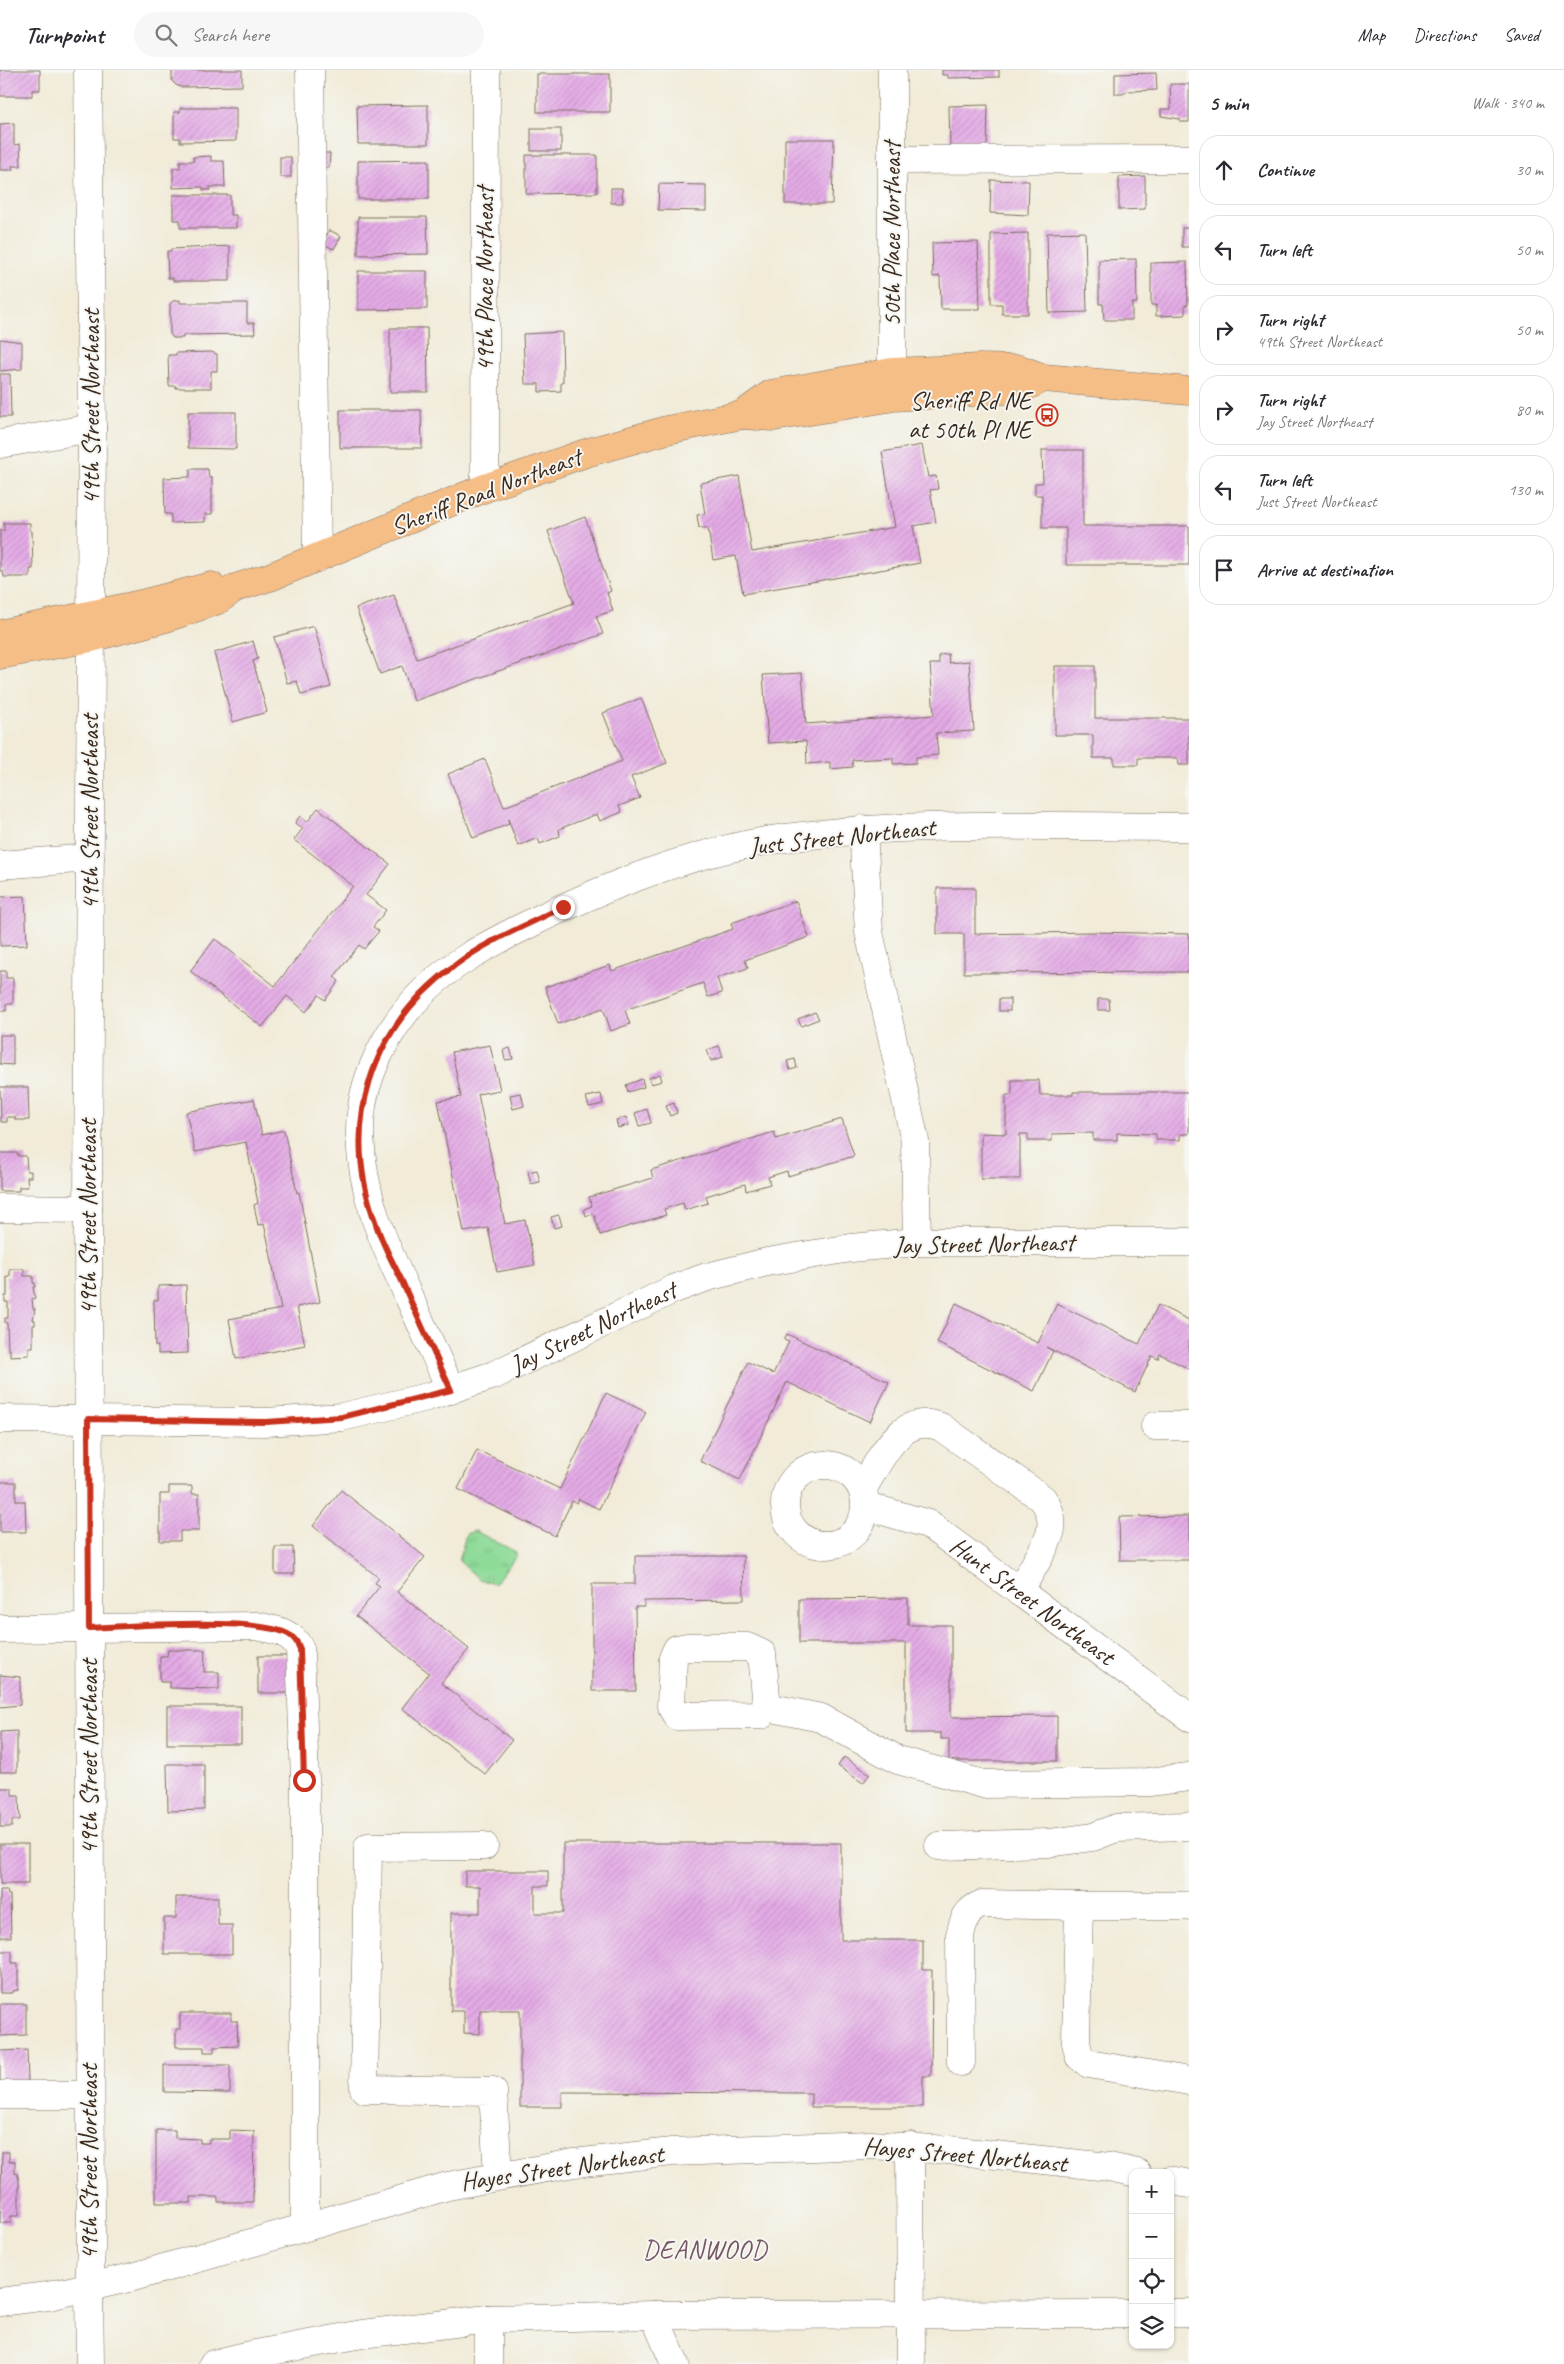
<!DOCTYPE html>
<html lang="en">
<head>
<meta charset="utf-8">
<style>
  body { margin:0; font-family:Caveat,sans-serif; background:#f7f7f7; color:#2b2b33 }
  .controls { position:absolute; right:15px; bottom:15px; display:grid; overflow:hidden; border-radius:10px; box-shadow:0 1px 4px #0004 }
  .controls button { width:45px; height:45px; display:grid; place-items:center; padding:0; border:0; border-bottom:1px solid #e1e1e2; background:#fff; color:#2b2b33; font:25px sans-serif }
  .stop { position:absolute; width:15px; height:15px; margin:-11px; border:4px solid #c8321e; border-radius:50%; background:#fff }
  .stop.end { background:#c8321e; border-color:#fff; box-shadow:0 1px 5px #0008 }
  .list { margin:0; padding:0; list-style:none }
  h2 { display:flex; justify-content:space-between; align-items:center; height:65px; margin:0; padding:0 20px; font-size:21px }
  h2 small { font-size:16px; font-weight:400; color:#7c7c81 }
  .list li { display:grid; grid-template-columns:32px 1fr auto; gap:15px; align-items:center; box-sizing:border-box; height:70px; margin:0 10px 10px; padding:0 10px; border:1px solid #e1e1e2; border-radius:20px }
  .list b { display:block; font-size:19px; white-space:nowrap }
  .list p { margin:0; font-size:16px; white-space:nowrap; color:#7c7c81 }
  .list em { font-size:16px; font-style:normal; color:#7c7c81 }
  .icon { flex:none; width:28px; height:28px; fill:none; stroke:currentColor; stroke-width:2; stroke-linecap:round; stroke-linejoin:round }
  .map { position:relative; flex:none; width:1189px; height:2294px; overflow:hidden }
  header { display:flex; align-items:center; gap:30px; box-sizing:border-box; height:70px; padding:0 25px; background:#fff; border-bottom:1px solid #e1e1e2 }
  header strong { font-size:24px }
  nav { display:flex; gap:28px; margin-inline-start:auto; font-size:18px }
  .search { width:350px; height:45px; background:#f7f7f7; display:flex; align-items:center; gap:12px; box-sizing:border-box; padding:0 18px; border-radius:28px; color:#7c7c81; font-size:19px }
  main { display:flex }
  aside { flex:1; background:#fff }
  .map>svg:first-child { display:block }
  .park { fill:url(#park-tufts); stroke:#64825c }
  .building { fill:url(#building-hatch) }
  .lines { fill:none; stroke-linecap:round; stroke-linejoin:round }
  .minor-casing { stroke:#7b6e5f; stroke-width:29 }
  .major-casing { stroke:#7b6e5f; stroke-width:29 }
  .minor { stroke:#fff; stroke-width:28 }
  .major { stroke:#f6be87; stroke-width:28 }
  .route { stroke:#c8321e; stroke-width:6 }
  .labels { text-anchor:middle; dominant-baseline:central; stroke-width:4; stroke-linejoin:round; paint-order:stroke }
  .street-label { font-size:25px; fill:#3b2a1e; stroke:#f6f6f2 }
  .poi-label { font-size:25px; fill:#3b2a1e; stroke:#f6f6f2; text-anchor:end }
  .neighbourhood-label { font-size:26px; letter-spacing:1px; fill:#765764; stroke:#f6f6f2 }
</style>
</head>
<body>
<header>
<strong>Turnpoint</strong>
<div class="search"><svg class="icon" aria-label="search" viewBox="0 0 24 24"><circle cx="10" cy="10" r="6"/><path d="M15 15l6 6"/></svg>Search here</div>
<nav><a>Map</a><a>Directions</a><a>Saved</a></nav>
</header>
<main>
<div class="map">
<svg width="1189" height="2294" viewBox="0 0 1189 2294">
  <defs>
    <pattern id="park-tufts" width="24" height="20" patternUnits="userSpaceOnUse" patternTransform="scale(1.25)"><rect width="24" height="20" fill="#8edb99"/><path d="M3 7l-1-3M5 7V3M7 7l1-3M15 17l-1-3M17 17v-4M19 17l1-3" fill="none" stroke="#7bbc83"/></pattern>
    <pattern id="building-hatch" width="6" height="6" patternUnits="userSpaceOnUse" patternTransform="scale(1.25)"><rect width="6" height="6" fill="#e4abe6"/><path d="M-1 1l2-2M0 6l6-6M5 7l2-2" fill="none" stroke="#c493c5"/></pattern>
  </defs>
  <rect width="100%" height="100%" fill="#f6f6f2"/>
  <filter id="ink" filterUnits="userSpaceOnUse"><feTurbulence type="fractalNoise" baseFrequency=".02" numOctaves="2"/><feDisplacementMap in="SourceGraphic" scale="10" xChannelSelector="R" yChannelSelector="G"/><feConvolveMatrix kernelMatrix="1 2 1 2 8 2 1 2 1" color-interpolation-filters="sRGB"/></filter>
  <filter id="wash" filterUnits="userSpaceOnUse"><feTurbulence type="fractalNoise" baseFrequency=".0096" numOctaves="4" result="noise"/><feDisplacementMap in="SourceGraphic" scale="20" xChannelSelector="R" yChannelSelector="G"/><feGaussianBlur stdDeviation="1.12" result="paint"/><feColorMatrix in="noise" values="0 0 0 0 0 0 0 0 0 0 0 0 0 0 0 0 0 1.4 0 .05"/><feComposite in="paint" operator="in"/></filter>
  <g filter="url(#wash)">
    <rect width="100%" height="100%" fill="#f1ebd8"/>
    <path class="park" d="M475 1461 516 1482V1486L494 1514 479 1509 459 1491 466 1464Z"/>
    <g id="blocks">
      <g class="building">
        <path d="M0 0H40V20H32V26H0Z"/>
        <path d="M172 0H242V16L181 17 176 15 172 11Z"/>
        <path d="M942 0H999V7L948 8V5H942Z"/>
        <path d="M1156 3 1157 20 1128 21 1123 24H1115V4Z"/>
        <rect x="537" y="4" width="73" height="38"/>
        <path d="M1170 14H1189V52H1180V49L1161 46V39H1171Z"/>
        <path d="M428 35V74H358L357 36Z"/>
        <path d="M988 35 987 78 950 80 949 36Z"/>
        <path d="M180 38H236V71L180 72V68H174V42H180Z"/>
        <path d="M14 53V75L20 74 21 96H12L13 100H0V54Z"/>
        <rect x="531" y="59" width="30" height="22"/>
        <path d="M785 69H834L832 134H785Z"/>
        <path d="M318 83H330L329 98 318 97Z"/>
        <path d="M526 85H597V123L526 124Z"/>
        <path d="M211 86V91H224L225 117H210V120H203V117L173 118V98H180V91H194L193 87Z"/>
        <rect x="280" y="87" width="11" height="20"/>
        <path d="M429 90V129H358V91Z"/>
        <path d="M1145 106V139L1119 140V107Z"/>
        <path d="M991 110 1029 111 1028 145 990 143Z"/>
        <path d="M659 114 706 115V141L658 140Z"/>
        <path d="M611 118H622L623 133H611Z"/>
        <path d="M173 125H230V145H236V158H180V150H173Z"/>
        <path d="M358 147H427L428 184 358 185Z"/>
        <rect x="1182" y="158" width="7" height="19"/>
        <path d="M329 160 341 166 334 179 323 174Z"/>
        <path d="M1085 162 1087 242 1049 243 1047 163Z"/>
        <path d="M1028 163V244H1002V234H991V164Z"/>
        <path d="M978 172 980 239H941L940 206 933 207 932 173Z"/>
        <path d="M230 176V211H173V208H168L167 181H171V179Z"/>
        <path d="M1136 189 1137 233H1132V250H1104L1103 234H1099V190Z"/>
        <path d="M1187 192 1188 235H1185V245L1156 246V235H1151V193Z"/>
        <path d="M358 201H427V239L358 240Z"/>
        <path d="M180 230V233H247V253H254L255 264 183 265V268H173L170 264V234L173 231Z"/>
        <path d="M390 258H427L428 322H390Z"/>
        <path d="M562 262 563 312 561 313V321L539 322V314H525L523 264Z"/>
        <path d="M0 269 22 272V299L0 301Z"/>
        <path d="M211 282 217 284V301H211V318H176V316H169L168 285H176V283Z"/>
        <path d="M0 304H10L11 347H0Z"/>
        <path d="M340 340H421L422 378H340Z"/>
        <path d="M188 342H236V379L188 378Z"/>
        <path d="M922 375 928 407 936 406 938 419 930 420 936 452 913 456 920 493 743 524 736 486 713 490 708 458H699L697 445 705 444 700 413 739 406 752 482 895 457 882 382Z"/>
        <path d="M1042 380H1083V456H1189V495H1066V458H1042V425H1035V413H1043Z"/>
        <path d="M190 399H208L209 408H212V444H205V452L171 453V444H165L164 408 190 407Z"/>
        <path d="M585 447 611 521 607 523 613 541 596 546 603 564 414 631 402 596 380 604 356 538 394 525 417 589 574 533 548 461Z"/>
        <path d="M4 453H30V461H32L33 499H30V507H4L3 501H0V461H4Z"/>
        <path d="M314 556 331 617 301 625 297 611 287 613 274 567Z"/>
        <path d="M253 571 258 589 253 591 267 642 233 652 214 583Z"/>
        <path d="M948 584 949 593 969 591 974 661 936 663 938 685 916 687V693L893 694V688L852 690 853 697 830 699V692L807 694 806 671 768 673 763 605 802 603 806 654 934 645 930 594H939V585Z"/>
        <path d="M1055 596H1095V648H1189V695H1179L1178 688H1138V695H1114V688H1093V665H1055Z"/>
        <path d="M641 628 667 693 631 707 640 728 619 736 622 742 600 751 597 744 559 759 560 766 540 774 538 768 518 776 508 749 509 754 473 768 448 704 485 689 504 737 622 691 603 643Z"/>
        <path d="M318 738 390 794 366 825 386 840 373 857 379 861 364 879 359 875 334 907 339 911 325 930 319 925 306 942 287 926 262 957 190 901 215 869 275 916 353 816 294 770 303 758 295 753 300 746 307 752Z"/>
        <path d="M937 818H975V864L1091 862 1189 864V902L964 903V864H937Z"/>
        <path d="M25 826 27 875 0 876V827Z"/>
        <path d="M796 831 809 867 745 890 748 898 717 908 722 923 708 927 703 913 625 940 630 954 611 961 603 938 558 954 545 917 610 895 612 901 733 859 731 853Z"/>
        <path d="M0 901H6V908H13V934H6V941H0Z"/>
        <rect x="999" y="929" width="11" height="12"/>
        <path d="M1098 929H1109L1110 940H1098Z"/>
        <path d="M815 942 819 949 801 956 798 949Z"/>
        <path d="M0 965H13V995L0 994Z"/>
        <path d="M490 975 500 1020 478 1024 505 1154 525 1150 535 1195 497 1202 488 1158 464 1162 438 1031 461 1027 452 982Z"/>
        <path d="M719 976 723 987 711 991 707 980Z"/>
        <path d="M510 978 513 989 505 990 503 980Z"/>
        <path d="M795 989 797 998 790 1000 787 991Z"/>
        <path d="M660 1004 662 1011 651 1014 649 1008Z"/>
        <path d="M642 1009 644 1017 628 1022 626 1015Z"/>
        <path d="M1012 1010H1039L1040 1025H1073V1022H1189V1064H1180V1070H1156V1064L1117 1063V1070H1093V1063L1052 1064V1071H1028V1064H1020V1109H981V1063L1006 1064V1025H1012Z"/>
        <path d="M0 1017H28L29 1050H15V1047H7V1052H1Z"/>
        <path d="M521 1023 524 1036 513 1039 510 1025Z"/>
        <path d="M601 1024 603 1034 589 1037 586 1027Z"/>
        <path d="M254 1029 262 1065 284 1060 297 1123 299 1122 320 1232 297 1237 305 1275 236 1289 229 1249 281 1239 269 1176 264 1154 258 1155 254 1135 258 1133 246 1072 195 1082 186 1042Z"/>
        <path d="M674 1033 677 1043 670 1046 666 1036Z"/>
        <path d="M647 1039 651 1053 639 1056 635 1043Z"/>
        <path d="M626 1047 629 1055 618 1058 616 1050Z"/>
        <path d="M842 1049 854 1086 788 1106 787 1101 768 1107 770 1114 746 1121 745 1114 706 1126 708 1133 685 1140 683 1133 664 1139 666 1145 600 1165 594 1144 586 1146 584 1139 592 1136 589 1127 653 1108 651 1100 774 1062 776 1069Z"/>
        <path d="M0 1083H18V1086H26L27 1101H31V1107H27L28 1117H19V1121H0Z"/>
        <path d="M537 1100 540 1112 531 1114 528 1102Z"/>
        <path d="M559 1145 562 1156 554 1158 551 1147Z"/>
        <path d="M10 1199H24V1206H33V1213H35V1217H33L35 1228 32 1229 33 1239H35L33 1250H35V1255H33V1277H29V1285L10 1286V1279H8L7 1253H5V1248H8V1232H5V1226H7V1207H10Z"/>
        <path d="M186 1215 188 1283 158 1284V1276H155L154 1230H158V1216Z"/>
        <path d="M956 1233 1038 1273 1057 1234 1139 1274 1158 1235 1189 1250V1299L1160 1284 1158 1289 1152 1286 1135 1322 1046 1277 1053 1281 1034 1321 937 1273Z"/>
        <path d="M787 1264 889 1312 870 1352 787 1312 740 1410 700 1391 748 1292 773 1304 789 1272 784 1270Z"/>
        <path d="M606 1323 646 1342 599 1439 579 1429 577 1433 572 1431 555 1466 458 1419 477 1380 560 1419Z"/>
        <path d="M0 1412H16V1431H25L26 1462H0Z"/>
        <path d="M169 1416H192V1424H199V1461H180V1471H160V1424H169Z"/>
        <path d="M341 1420 425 1487 397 1522 469 1579 441 1613 512 1670 485 1704 402 1638 429 1603 356 1546 380 1516 375 1513 379 1508 313 1456Z"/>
        <path d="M1189 1446V1490H1120L1119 1447Z"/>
        <path d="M275 1477H293L294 1504H275Z"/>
        <path d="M635 1486H743L744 1530 644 1531V1537H635L636 1621H592V1514H635Z"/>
        <path d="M908 1528V1555H951V1647L1057 1646V1691H949V1669H941V1663H906V1573H799V1529Z"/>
        <path d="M168 1580H205L204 1602H219V1619L170 1618V1612H160V1586H167Z"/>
        <rect x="258" y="1586" width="30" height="37"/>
        <path d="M0 1605 20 1607V1635L0 1637Z"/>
        <rect x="167" y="1636" width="74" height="38"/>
        <path d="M17 1661V1702H0V1662Z"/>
        <path d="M844 1687 870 1704 863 1713 838 1696Z"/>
        <path d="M167 1694H204V1740L168 1741Z"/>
        <path d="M0 1718H12V1725H19L20 1750H12V1757H0Z"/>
        <path d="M563 1773H841V1870H923V1900H932L931 2006H923V2037H811V2023L562 2022V2037H520V1940H480V1964L464 1963V1941H451V1843H480V1816H465V1801H548V1816H535V1843H563Z"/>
        <rect x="0" y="1774" width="28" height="40"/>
        <path d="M0 1820H7L8 1825H10L11 1867H0Z"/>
        <path d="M176 1827H218V1855H232V1884H164V1848H176Z"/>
        <path d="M0 1881H12V1893H18V1920L12 1921V1923H0Z"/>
        <path d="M0 1934H26V1965L0 1966Z"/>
        <path d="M180 1943H231V1951H237L238 1976 214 1977V1982H204V1977H176V1959H180Z"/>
        <path d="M27 1980 28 2012 0 2013V1981Z"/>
        <path d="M164 1995H230V2023L164 2022Z"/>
        <path d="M156 2060H175V2068L200 2069V2073H209V2069H230V2060L254 2061 253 2132H218V2127H191V2133H156Z"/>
        <path d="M2 2082H9V2092L15 2091V2103H17L19 2110V2146H11V2153H0Z"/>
      </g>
    </g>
  </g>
  <g filter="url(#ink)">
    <use href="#blocks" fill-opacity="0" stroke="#7b6e5f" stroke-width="1"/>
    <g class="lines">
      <g class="minor-casing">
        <g id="minor">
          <path d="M88 0 92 358 88 1139 91 2178 89 2218 90 2294"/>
          <path d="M310 0 317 488"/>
          <path d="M892 0V302L894 326"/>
          <path d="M892 90 1189 89"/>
          <path d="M0 374 92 358"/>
          <path d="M485 418 486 0"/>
          <path d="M863 759 869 862 915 1071 917 1172"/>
          <path d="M0 795 90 788"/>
          <path d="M0 1138 88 1139"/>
          <path d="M451 1320C436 1287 422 1255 407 1223 382 1169 362 1126 360 1064 359 1011 387 958 424 921 451 894 484 877 517 860 600 818 693 780 786 768 919 750 1055 757 1189 757"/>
          <path id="s1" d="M0 1349 266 1352 342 1347 427 1327 494 1305 674 1219 707 1207 767 1192 851 1178 917 1172H1189"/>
          <path d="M1155 1356H1189"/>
          <circle cx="825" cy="1435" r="40"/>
          <path d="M863 1418C881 1389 900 1341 941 1357L1043 1429C1049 1438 1053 1447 1051 1459 1050 1472 1026 1508 1019 1522"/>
          <path id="s2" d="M866 1436 928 1454 1189 1647"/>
          <path d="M0 1559 256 1556C275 1560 291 1561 300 1579L305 1710V2157"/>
          <path d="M687 1577H747L762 1584 767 1637 761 1645 677 1646 671 1636 673 1588 677 1579Z"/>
          <path d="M767 1637 821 1648 898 1690 983 1714 1149 1712 1189 1707"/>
          <path d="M484 1776 368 1777 364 2019 493 2021 498 2106"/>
          <path d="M939 1776 1049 1773 1093 1767 1116 1758 1189 1756"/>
          <path d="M1189 1836H1079L1076 1972 1079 1986 1089 1994 1189 2011"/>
          <path d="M961 1992 960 1865C964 1850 966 1840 982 1834L1079 1836"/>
          <path d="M0 2025H89"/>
          <path d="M910 2076 911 2294"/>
          <path d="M1170 2110 1189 2114"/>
          <path d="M0 2232 48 2226 133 2207 448 2116 574 2093 672 2082 871 2075 949 2080 1109 2097 1137 2103"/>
          <path d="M1170 2243H1189"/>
          <path d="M654 2245 675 2294"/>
          <path d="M213 2294 245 2286 362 2264 488 2249 654 2245 1133 2244"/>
          <path d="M488 2294V2249"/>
        </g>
      </g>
      <g class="major-casing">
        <g id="major">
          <path d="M742 345 771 324 892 302 980 298 1020 299 1044 308 1189 321"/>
          <path d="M0 564 141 534 211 516"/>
          <path d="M0 585 91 568 166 548 218 530 235 518 270 507 485 418 586 383 667 360 742 345 774 347 894 327 1021 319 1044 308"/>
        </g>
      </g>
      <use href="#minor" class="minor"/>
      <use href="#major" class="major"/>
    </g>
  </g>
  <g class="lines" filter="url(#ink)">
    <path class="route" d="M304 1710 300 1579C297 1572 295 1568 288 1564 258 1547 129 1556 89 1558L88 1349 266 1352 342 1347 451 1320C434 1283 417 1246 401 1209 392 1191 382 1173 376 1154 339 1055 370 958 454 896 486 871 527 855 563 837"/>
  </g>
  <defs>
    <g id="bus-ring" transform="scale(1.125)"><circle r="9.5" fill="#f6f6f2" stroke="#c8321e" stroke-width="1.5"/><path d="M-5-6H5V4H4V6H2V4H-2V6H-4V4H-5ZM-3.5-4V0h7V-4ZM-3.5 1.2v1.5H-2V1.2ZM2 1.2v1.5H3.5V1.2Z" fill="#c8321e"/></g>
  </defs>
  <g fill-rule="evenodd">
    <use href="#bus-ring" x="1047" y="345"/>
  </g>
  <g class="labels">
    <g class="street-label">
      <text transform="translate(892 164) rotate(-90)">50th Place Northeast</text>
      <text transform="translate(485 209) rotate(-90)">49th Place Northeast</text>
      <text transform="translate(91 337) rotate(-90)">49th Street Northeast</text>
      <text transform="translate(486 422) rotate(-21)">Sheriff Road Northeast</text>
      <text transform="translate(90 742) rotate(-90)">49th Street Northeast</text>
      <text transform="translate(842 767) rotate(-6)">Just Street Northeast</text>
      <text transform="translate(88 1147) rotate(-90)">49th Street Northeast</text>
      <text transform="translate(984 1174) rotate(-1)">Jay Street Northeast</text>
      <text stroke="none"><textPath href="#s1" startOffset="610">Jay Street Northeast</textPath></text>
      <text stroke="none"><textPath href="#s2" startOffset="194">Hunt Street Northeast</textPath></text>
      <text transform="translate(89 1687) rotate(-90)">49th Street Northeast</text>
      <text transform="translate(965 2085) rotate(5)">Hayes Street Northeast</text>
      <text transform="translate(89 2092) rotate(-90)">49th Street Northeast</text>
      <text transform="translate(562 2098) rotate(-8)">Hayes Street Northeast</text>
    </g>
    <g class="poi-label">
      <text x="1031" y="331">Sheriff Rd NE<tspan x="1031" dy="29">at 50th Pl NE</tspan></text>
    </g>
    <g class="neighbourhood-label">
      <text x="705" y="2179">DEANWOOD</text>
    </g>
  </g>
</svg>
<div class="controls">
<button>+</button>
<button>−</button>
<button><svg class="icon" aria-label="locate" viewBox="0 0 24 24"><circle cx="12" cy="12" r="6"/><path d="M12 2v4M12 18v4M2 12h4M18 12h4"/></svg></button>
<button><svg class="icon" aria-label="layers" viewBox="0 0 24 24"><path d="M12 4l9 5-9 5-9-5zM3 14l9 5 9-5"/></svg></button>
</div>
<div class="stop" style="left:304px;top:1710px"></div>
<div class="stop end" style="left:563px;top:837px"></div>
</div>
<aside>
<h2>5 min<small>Walk · 340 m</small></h2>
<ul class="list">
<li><svg class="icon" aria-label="ahead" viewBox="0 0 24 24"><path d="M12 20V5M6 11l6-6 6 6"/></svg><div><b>Continue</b></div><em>30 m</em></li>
<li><svg class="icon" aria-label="left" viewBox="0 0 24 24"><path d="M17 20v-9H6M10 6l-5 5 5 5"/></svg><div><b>Turn left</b></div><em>50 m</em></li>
<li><svg class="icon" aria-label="right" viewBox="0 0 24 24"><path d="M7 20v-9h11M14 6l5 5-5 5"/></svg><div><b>Turn right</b><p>49th Street Northeast</p></div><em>50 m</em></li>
<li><svg class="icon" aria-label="right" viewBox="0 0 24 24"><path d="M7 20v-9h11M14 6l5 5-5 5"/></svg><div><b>Turn right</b><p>Jay Street Northeast</p></div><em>80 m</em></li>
<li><svg class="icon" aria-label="left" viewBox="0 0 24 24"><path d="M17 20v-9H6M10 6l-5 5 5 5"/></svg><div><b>Turn left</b><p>Just Street Northeast</p></div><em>130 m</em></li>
<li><svg class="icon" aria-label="arrive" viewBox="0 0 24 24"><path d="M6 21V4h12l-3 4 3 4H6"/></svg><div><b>Arrive at destination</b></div></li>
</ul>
</aside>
</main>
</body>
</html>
